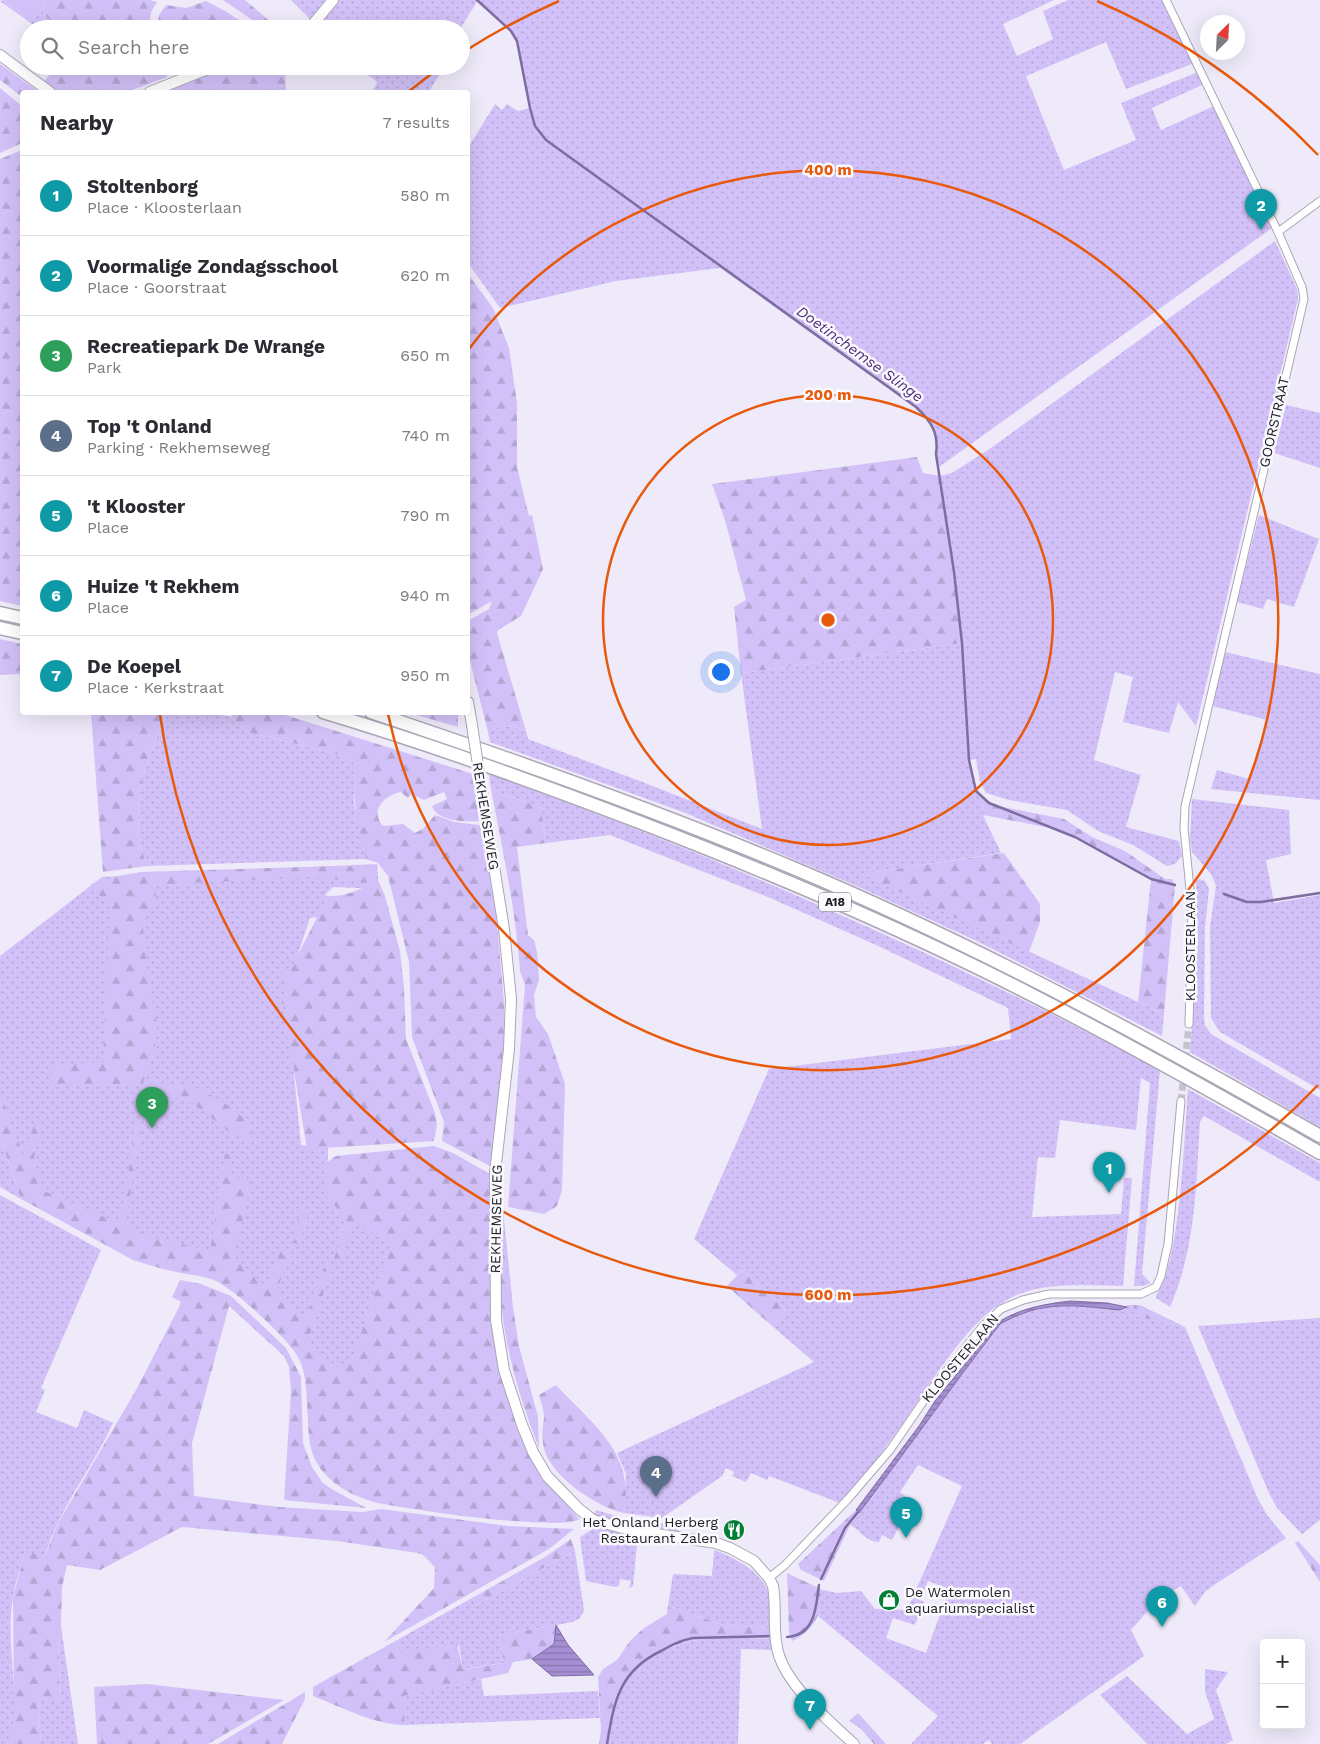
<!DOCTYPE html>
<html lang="en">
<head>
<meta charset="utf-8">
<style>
  body { margin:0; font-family:"Work Sans",sans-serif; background:#f7f7f7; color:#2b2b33 }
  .controls { position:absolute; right:15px; bottom:15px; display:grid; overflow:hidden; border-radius:5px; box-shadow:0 5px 20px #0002 }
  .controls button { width:45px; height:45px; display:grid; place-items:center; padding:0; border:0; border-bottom:1px solid #e1e1e2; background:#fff; color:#2b2b33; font:25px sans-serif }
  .compass { position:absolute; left:1200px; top:15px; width:45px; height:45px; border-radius:50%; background:#fff; box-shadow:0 5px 20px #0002; rotate:24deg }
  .you { position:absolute; left:720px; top:671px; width:18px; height:18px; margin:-12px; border:4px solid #fff; border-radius:50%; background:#1a73e8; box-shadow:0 0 0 8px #1a73e833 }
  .badge { display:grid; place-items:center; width:32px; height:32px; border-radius:50%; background:#111827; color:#fff; font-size:16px; font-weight:700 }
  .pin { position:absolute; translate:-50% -41px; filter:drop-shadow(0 1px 2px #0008) }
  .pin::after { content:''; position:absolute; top:26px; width:18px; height:15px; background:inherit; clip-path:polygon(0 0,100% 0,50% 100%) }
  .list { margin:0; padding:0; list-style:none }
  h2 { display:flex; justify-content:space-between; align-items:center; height:65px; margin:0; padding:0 20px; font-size:21px }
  h2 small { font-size:16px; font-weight:400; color:#7c7c81 }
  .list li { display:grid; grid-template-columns:32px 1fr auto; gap:15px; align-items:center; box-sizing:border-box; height:80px; padding:0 20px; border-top:1px solid #e1e1e2 }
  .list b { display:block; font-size:19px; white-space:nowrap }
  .list p { margin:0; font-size:16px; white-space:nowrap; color:#7c7c81 }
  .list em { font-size:16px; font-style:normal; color:#7c7c81 }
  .icon { flex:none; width:28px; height:28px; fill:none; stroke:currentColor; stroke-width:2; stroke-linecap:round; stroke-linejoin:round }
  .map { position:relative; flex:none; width:1320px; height:1744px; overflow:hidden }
  .search { position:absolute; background:#fff; box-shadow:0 5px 20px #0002; left:20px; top:20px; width:450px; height:55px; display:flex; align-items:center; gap:12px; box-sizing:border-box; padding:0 18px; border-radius:28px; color:#7c7c81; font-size:19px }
  .panel { position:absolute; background:#fff; box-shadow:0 5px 20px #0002; left:20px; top:90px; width:450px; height:625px; border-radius:5px }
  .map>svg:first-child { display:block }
  .green { fill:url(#green-dots); fill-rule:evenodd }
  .forest { fill:url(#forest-firs) }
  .pitch { fill:#d2c1f8 }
  .water { fill:url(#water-rules); stroke:#7d6da0 }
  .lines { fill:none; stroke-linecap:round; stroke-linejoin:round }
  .stream { stroke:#7d6da0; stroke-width:2.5 }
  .street-tunnel { stroke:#c6c2d0; stroke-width:7; stroke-dasharray:7 3.5; stroke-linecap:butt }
  .street-casing { stroke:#aba6b6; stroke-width:9 }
  .secondary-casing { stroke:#aba6b6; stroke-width:12 }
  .highway-casing { stroke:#aba6b6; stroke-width:15 }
  .street { stroke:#fff; stroke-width:7 }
  .secondary { stroke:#fff; stroke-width:10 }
  .highway { stroke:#fff; stroke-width:12 }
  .secondary-bridge-casing { stroke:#aba6b6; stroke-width:12; stroke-linecap:butt }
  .secondary-bridge { stroke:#fff; stroke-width:10 }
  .ring { fill:none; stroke:#e8590c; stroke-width:2.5 }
  .labels { text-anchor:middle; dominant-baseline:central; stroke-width:5; stroke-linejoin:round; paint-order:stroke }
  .shield { fill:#faf9fd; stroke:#626166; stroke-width:1 }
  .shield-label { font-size:12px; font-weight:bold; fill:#212026 }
  .street-label { font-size:14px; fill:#212026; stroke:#faf9fd }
  .poi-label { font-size:14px; fill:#212026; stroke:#faf9fd; text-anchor:end }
  .water-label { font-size:15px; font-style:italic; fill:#4f2c7e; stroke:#faf9fd }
  .centre { fill:#e8590c; stroke:#faf9fd; stroke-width:2.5 }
  .ring-label { font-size:15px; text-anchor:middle; font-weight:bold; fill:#e8590c; stroke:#faf9fd; stroke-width:5; stroke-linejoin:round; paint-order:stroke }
</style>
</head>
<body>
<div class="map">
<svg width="1320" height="1744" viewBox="0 0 1320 1744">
  <defs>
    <pattern id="green-dots" width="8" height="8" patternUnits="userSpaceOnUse" patternTransform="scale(1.25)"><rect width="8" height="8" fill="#d2c1f8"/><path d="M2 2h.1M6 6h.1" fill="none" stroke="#b4a6d4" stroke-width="1.8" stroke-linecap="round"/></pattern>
    <pattern id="forest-firs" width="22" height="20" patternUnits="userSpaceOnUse" patternTransform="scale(1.25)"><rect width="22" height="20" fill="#d2c1f8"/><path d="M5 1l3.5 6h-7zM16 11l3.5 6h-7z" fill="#b4a6d4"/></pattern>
    <pattern id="water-rules" width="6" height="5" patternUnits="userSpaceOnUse" patternTransform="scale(1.25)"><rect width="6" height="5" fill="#a58ed4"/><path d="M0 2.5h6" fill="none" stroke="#8674ac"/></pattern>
  </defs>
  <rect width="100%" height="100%" fill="#efeafa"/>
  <g class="green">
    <path d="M3 0 32 21 45 3 40 0H46L43 14 60 29H39L0 1Z"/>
    <path d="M291 0H325L310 19Z"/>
    <path d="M337 0H1054L1003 24 1017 56 1053 39 1043 11 1068 0H1163L1192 64 1126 89 1106 42 1026 76 1064 170 1136 140 1121 103 1198 72 1204 84 1152 108 1161 130 1214 106 1272 228 939 467C932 436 944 434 916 407L720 268 616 281 500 308 468 263V148L495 104 502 110 507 104 518 111 530 108 517 41 511 31 478 0 460 29H316Z"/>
    <path d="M353 66H444L429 92H372L377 83 375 80Z"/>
    <path d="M1275 241 1297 289 1298 299 1196 726 1178 702 1169 733 1123 722 1133 677 1115 672 1094 760 1141 775 1126 827 1179 841 1182 856 1175 864 1167 866 1133 845 1098 831 1067 810 1009 800 986 793 980 782 976 759 969 760 973 781 982 798 983 815 1001 853 862 874 1164 1014 1162 1036 979 942 859 887 683 812 490 742 488 732C500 724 513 725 526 731L528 739 645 783 762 829 741 673 962 643 940 476 952 473 991 448Z"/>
    <path d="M1286 405 1320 413V468L1274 453Z"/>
    <path d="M1259 515 1319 539 1294 607 1267 599 1263 609 1237 602Z"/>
    <path d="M1225 652 1320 674V800L1211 789 1217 770 1249 779 1267 720 1213 706Z"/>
    <path d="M168 713H215L231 717 247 732 334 753 350 759 355 764 354 803 366 859 147 866C144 855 140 847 139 836 134 792 149 751 168 713Z"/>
    <path d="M489 774C720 857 943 955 1160 1070L1142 1274 1151 1283 1143 1286H1134L1150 1083 1141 1078 1136 1130 1060 1120 1055 1158 1038 1157 1032 1217 1121 1214 1124 1178H1132L1123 1286C1090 1286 1054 1282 1022 1293 971 1310 933 1382 903 1423 883 1451 863 1478 840 1503L769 1476 767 1480 751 1473 746 1482 732 1476 734 1472 726 1468 722 1476 662 1518 624 1513 626 1474 617 1453 814 1362 772 1326 786 1310 742 1270 737 1275 694 1239 769 1069 1011 1039 1008 1008 876 945 768 897 610 835 546 843 541 808 491 789Z"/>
    <path d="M1192 799 1289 810 1291 854 1266 860 1274 903 1320 895V1090L1220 1032 1211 1018 1210 926 1216 886 1211 874 1192 852 1190 838Z"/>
    <path d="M377 864 379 889 333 887 325 895 328 896 319 917 310 918 290 978 289 1024 301 1145 328 1148 327 1195 394 1240 351 1365 335 1369 233 1275 24 1188 0 1111V956L102 877Z"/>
    <path d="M1199 879 1205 881 1209 889 1205 928 1204 1017 1205 1025 1211 1034 1320 1098V1127L1190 1052 1198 942 1196 881Z"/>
    <path d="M1188 1089 1320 1163V1182L1204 1116 1200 1122C1196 1185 1196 1248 1170 1307L1156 1298V1295C1181 1263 1184 1134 1188 1089Z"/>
    <path d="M0 1137 21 1199 0 1187Z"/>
    <path d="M0 1195 101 1250 41 1388 45 1390 36 1412 77 1428 84 1410 113 1423C92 1469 58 1510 44 1558L24 1555C20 1569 15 1583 13 1597 5 1645 21 1695 11 1744H0Z"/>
    <path d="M1055 1305 1127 1307 1126 1305H1134V1316L1185 1327 1258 1499 1267 1515 1286 1538 1211 1587 1204 1593 1195 1606 1181 1586 1158 1599 1131 1630 1144 1656 1020 1744H992L989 1740 983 1744H911L938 1716 818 1616 823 1590 837 1593 861 1591 875 1609 907 1610 962 1486 918 1465 900 1492 916 1504 910 1518 901 1514 896 1523 900 1525 892 1540 882 1535 879 1542C864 1541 862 1531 850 1525L1000 1324 1014 1316ZM928 1581 949 1589 926 1653 886 1638 893 1618 915 1625 924 1602 920 1600Z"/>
    <path d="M1320 1318V1520L1302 1534 1277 1508 1269 1493 1198 1326Z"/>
    <path d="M596 1510 623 1518 666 1524 687 1535 604 1521 593 1516Z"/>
    <path d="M596 1527 638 1534 633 1586 629 1588 631 1581 620 1579 619 1586 615 1587 586 1581 580 1537Z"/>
    <path d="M714 1550C736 1558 767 1574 770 1600 771 1609 769 1619 770 1628L723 1625 668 1606 673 1574 712 1576Z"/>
    <path d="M575 1551 584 1610 580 1618 573 1622 499 1635 504 1663 463 1669 459 1645 398 1654 397 1640 472 1598 476 1605Z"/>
    <path d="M61 1626 78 1744H41L38 1700 60 1698 58 1627Z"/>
    <path d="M730 1637 771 1639 773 1650 741 1649 738 1744H608C610 1729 611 1713 617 1699 635 1652 684 1638 730 1637Z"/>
    <path d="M1205 1669 1228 1672 1216 1690 1233 1740 1226 1744H1147L1100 1695 1127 1676 1187 1734 1214 1719 1205 1691Z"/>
    <path d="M481 1679 484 1696 598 1691 600 1718 405 1725 402 1696Z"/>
  </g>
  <g class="forest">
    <path d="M46 0H150L157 2 151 12 149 29H60L43 14Z"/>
    <path d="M223 0H245L279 29 264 28Z"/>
    <path d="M206 1 227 12 251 29H157L159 15 166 5 186 8Z"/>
    <path d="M0 64 39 92H22V97L0 80Z"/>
    <path d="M67 66H161L167 77 127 92H59L44 82 50 74 60 75Z"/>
    <path d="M222 66H285L286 92H156Z"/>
    <path d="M0 88 22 106V143L0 153Z"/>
    <path d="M22 150V606L0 601V159Z"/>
    <path d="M468 274 493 308 509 348 517 403V467L529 516 532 515 543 569 521 616 498 630 497 633 526 731C513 725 500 724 488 732L468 653V621L489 609 492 601 468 615Z"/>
    <path d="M917 457 923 473 940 476 962 643 741 673 734 607 746 600 725 520 712 484Z"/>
    <path d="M0 639 22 644V674L0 675Z"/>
    <path d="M91 713H168C149 751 134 792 139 836 140 847 144 855 147 866L103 872Z"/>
    <path d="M233 713H279L473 774 480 821C465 822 438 822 432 806L447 799 444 792 424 800 411 794 408 798 401 792C385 795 369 810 383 826L403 824 415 833 423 829 435 815 454 822 480 825 482 831 496 913 504 1002V1057L490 1166 442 1141 444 1122 412 1037 409 962 388 876 378 863 366 859C357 827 352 796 355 764L350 759 334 753 247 732 231 717Z"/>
    <path d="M410 713H458V727Z"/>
    <path d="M491 789 541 808 546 843 517 847 528 935 534 940 537 952 539 980 534 995 536 1017 548 1034 565 1084 562 1190 557 1206 544 1214 508 1207 525 985 520 971C516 910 502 848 491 789Z"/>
    <path d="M982 798 993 805 1064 819 1092 837 1125 851 1165 879H1172L1175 885 1164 1014 1138 1002 1151 880 1149 877 1075 837 1056 829 983 815Z"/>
    <path d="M1004 853 1040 904V922L1029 952 861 874Z"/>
    <path d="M337 866 372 867 385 896 400 951 404 988 406 1039 435 1113 437 1125 434 1141 307 1149 289 1041C277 1018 290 986 282 974L283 970 291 968 328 896C342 897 357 891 369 885V883L312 877 156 885 155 905 145 913 143 929 147 973 157 1026 154 1052 142 1085 52 1087V1065L103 1062 110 906 90 885 103 879 141 872Z"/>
    <path d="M152 1082C200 1086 213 1092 250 1123L251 1140 228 1131 193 1103 150 1089Z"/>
    <path d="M0 1093 24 1156 36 1118 42 1120 33 1162 44 1191 120 1224 136 1124H142L125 1226 141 1234 210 1251 225 1154 231 1155 228 1175 251 1181 234 1258 266 1286 281 1247 291 1252 275 1294 305 1320 325 1265 332 1268 307 1343 337 1367 351 1364 390 1244 354 1221 341 1262 334 1259 346 1217 326 1197 327 1162 336 1156 434 1146 453 1153 492 1175V1323L503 1379 544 1479 579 1519C564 1532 404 1509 378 1503 359 1498 342 1491 328 1477 306 1456 309 1432 307 1404 306 1388 306 1374 299 1359 290 1340 233 1288 214 1280 203 1276 192 1275 181 1273 164 1270 149 1265 133 1260L21 1199 0 1137Z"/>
    <path d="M502 1199 513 1307 519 1346 538 1417 539 1448C519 1397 503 1343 500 1288 498 1262 500 1236 500 1211Z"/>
    <path d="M302 1207 309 1211 299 1245 291 1241Z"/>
    <path d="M742 1270 786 1310 772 1326 727 1286Z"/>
    <path d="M180 1280 201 1284 231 1296 286 1348 301 1377 303 1443 312 1467 322 1482 330 1488 366 1508 284 1500 291 1391 289 1367 284 1356 229 1306 192 1443 194 1496 279 1507 362 1512 381 1509 508 1526 574 1529 549 1549 384 1642 434 1588 435 1567 423 1555 418 1553 337 1541 182 1527 100 1570 67 1565 62 1588 61 1626 58 1627 60 1699 38 1700 41 1744H11L14 1711 13 1597 24 1555 26 1550 44 1558 58 1523 136 1390 178 1309 181 1302 172 1297Z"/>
    <path d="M1134 1305H1140L1185 1327 1133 1316Z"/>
    <path d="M556 1385C592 1424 636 1453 624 1513 598 1508 550 1476 544 1448 541 1437 543 1427 544 1417 544 1410 541 1402 539 1395Z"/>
    <path d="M856 1510 859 1516 850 1525 824 1581 801 1570 798 1564Z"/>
    <path d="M571 1539 575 1551 476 1605 472 1598 545 1557Z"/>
    <path d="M1298 1541 1320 1565V1582L1295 1543Z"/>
    <path d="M787 1573 823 1590C821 1614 815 1630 792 1641L789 1632Z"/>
    <path d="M668 1606 723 1625 770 1628 771 1639C715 1634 640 1636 617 1699 611 1713 610 1729 608 1744H599L601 1730 598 1677 603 1669 617 1660 630 1641 644 1628 667 1614Z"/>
    <path d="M556 1625 554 1644 532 1659 513 1662 508 1673 403 1696 405 1725C375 1725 341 1707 313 1696V1687L397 1640 398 1653 457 1644 463 1669H466L504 1663 499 1635Z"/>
    <path d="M147 1684 284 1700 208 1744H97L94 1687Z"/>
    <path d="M305 1692V1699L282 1744H218Z"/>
    <path d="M858 1713 886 1744H874L861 1729 849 1721Z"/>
  </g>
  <path class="pitch" d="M3 0H40L45 3 32 21Z"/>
  <g class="water">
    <path d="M1070 1301 1107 1303 1127 1307 1119 1310C1073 1305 1043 1300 1000 1324 952 1386 907 1450 859 1513L856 1510 919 1426 935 1401 1000 1321C1022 1308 1045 1304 1070 1301Z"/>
    <path d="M556 1625 568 1645 594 1675 552 1676 532 1659 554 1644Z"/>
  </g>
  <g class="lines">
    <g class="stream">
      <path d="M477 0 511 31 517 41 530 108 535 126 546 140 916 407C931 421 939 433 936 454L954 572 962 643 969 760 976 791 989 803 1075 837 1151 879 1175 885"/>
      <path d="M1224 894 1247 902H1261L1320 893"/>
      <path d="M821 1579 845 1528 858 1512"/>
      <path d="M787 1637C816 1635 816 1606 819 1585"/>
      <path d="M607 1744C614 1702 619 1671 661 1651 672 1645 681 1640 693 1638L772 1636"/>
    </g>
    <path class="street-tunnel" d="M1181 1101 1189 1024"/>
    <g class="street-casing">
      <g id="street">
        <path d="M1166 0 1278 232 1302 287 1304 299 1185 806 1184 828 1192 910 1189 1024"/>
        <path d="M1278 232 1320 201"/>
        <path d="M769 1578 785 1565 848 1499 890 1450 934 1386 982 1327 1001 1309 1023 1300 1049 1294H1141L1156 1287 1161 1276 1168 1244 1181 1101"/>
      </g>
    </g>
    <g class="secondary-casing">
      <g id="secondary">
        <path d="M309 29 333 0"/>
        <path d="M0 55 50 92"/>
        <path d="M150 92 215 66"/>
        <path d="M468 702 472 725"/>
        <path d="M481 785 504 929 511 999 509 1049 495 1173 496 1320 504 1370 522 1425 533 1452 547 1476 579 1509 593 1520 630 1530 716 1543 730 1548 754 1561 769 1578 773 1586C777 1608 772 1631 778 1652 787 1686 829 1721 854 1744"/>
      </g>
    </g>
    <g class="highway-casing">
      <g id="highway">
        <path d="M0 613 22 618"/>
        <path d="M0 628 22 633"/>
        <path d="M323 712C430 744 535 782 639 822 774 874 908 931 1036 997 1132 1046 1226 1099 1320 1153"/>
        <path d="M371 712C515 760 658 811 798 870 978 946 1150 1039 1320 1136"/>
      </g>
    </g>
    <use href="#street" class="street"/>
    <use href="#secondary" class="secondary"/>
    <use href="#highway" class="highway"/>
    <g class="secondary-bridge-casing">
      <path id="secondary-bridge" d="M472 725 481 785"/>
    </g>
    <use href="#secondary-bridge" class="secondary-bridge"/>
  </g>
  <g class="ring">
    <circle cx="828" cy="620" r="225"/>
    <path d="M469 349A450 450 0 1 1 388 714"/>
    <path d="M1318 1085A675 675 0 0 1 160 714M408 92A675 675 0 0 1 441 67M465 51A675 675 0 0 1 559 1M1097 1A675 675 0 0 1 1318 155"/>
  </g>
  <defs>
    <g id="restaurant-disc" transform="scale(1.125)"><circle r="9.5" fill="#047e36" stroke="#faf9fd"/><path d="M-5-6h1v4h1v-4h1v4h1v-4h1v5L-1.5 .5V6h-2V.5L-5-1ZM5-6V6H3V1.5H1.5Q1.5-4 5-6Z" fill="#fff"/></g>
    <g id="shop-disc" transform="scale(1.125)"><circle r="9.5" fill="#047e36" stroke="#faf9fd"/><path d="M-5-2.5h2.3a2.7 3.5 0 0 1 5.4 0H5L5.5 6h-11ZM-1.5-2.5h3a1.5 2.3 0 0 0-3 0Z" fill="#fff"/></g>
  </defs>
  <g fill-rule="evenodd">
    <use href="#restaurant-disc" x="734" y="1530"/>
    <use href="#shop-disc" x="889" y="1600"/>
  </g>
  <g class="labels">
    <rect class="shield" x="819" y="892.5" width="32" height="19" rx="4"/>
    <g class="shield-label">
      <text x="835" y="902">A18</text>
    </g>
    <g class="street-label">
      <text transform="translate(1274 422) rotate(-77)">GOORSTRAAT</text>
      <text transform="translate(486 816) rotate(81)">REKHEMSEWEG</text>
      <text transform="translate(1190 946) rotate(-90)">KLOOSTERLAAN</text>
      <text transform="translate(496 1219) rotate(-89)">REKHEMSEWEG</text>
      <text transform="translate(960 1358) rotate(-50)">KLOOSTERLAAN</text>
    </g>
    <g class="poi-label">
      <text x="718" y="1522">Het Onland Herberg<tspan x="718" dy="16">Restaurant Zalen</tspan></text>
      <text x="905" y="1592" text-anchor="start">De Watermolen<tspan x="905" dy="16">aquariumspecialist</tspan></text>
    </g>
    <g class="water-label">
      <text transform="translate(860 354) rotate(36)">Doetinchemse Slinge</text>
    </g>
  </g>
  <circle cx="828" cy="620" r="8" class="centre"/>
  <g class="ring-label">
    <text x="828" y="175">400 m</text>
    <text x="828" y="400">200 m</text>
    <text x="828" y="1300">600 m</text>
  </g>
</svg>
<div class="controls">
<button>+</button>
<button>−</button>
</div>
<svg class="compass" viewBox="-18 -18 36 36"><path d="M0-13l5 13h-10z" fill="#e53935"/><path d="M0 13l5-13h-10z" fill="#7c7c81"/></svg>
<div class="you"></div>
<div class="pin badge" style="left:1109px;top:1193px;background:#0f9aa8">1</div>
<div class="pin badge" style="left:1261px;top:230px;background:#0f9aa8">2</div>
<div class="pin badge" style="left:152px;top:1128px;background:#2e9e5b">3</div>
<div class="pin badge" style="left:656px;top:1497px;background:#5c6f8a">4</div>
<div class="pin badge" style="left:906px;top:1538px;background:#0f9aa8">5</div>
<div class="pin badge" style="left:1162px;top:1627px;background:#0f9aa8">6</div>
<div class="pin badge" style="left:810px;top:1730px;background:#0f9aa8">7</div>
<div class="search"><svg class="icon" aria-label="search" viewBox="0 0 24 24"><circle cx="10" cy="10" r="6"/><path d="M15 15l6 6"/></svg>Search here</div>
<section class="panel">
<h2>Nearby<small>7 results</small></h2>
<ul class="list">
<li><span class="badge" style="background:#0f9aa8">1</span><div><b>Stoltenborg</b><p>Place · Kloosterlaan</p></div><em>580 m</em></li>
<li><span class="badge" style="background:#0f9aa8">2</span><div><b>Voormalige Zondagsschool</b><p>Place · Goorstraat</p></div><em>620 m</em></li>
<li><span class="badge" style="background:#2e9e5b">3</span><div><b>Recreatiepark De Wrange</b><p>Park</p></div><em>650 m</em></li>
<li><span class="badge" style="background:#5c6f8a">4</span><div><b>Top 't Onland</b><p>Parking · Rekhemseweg</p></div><em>740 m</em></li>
<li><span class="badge" style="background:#0f9aa8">5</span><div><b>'t Klooster</b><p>Place</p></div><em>790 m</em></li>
<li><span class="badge" style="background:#0f9aa8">6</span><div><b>Huize 't Rekhem</b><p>Place</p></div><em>940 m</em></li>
<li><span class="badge" style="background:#0f9aa8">7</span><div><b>De Koepel</b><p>Place · Kerkstraat</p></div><em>950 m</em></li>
</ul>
</section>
</div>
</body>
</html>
